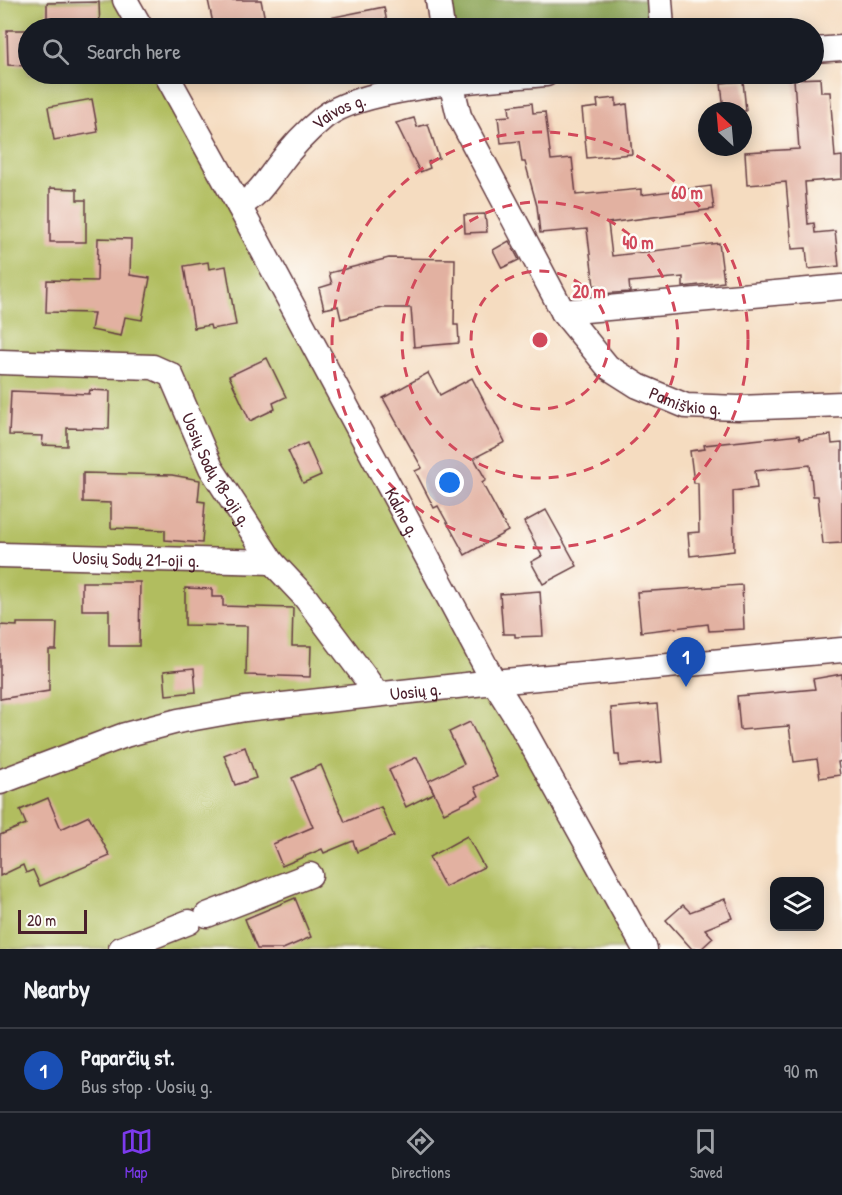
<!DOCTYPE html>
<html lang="en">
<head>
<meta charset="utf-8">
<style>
  body { margin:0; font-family:"Patrick Hand",sans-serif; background:#20242c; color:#f1f3f6 }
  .controls { position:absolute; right:18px; bottom:18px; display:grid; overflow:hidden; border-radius:12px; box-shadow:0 3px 15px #0003 }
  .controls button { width:54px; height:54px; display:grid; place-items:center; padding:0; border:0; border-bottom:2px solid #363941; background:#171b24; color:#f1f3f6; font:30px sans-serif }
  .compass { position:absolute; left:698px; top:102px; width:54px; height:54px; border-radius:50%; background:#171b24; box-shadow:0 3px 15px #0003; rotate:334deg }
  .scale { position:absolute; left:18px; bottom:15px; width:69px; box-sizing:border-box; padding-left:6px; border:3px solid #4a1f2b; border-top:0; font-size:16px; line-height:21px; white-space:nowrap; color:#4a1f2b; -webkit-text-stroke:4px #fdfcf7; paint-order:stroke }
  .you { position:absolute; left:450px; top:483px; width:21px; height:21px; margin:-15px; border:4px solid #fff; border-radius:50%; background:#1a73e8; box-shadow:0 0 0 9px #1a73e833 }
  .badge { display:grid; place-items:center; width:39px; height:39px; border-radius:50%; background:#7c3aed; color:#fff; font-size:20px; font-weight:700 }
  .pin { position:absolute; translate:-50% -50px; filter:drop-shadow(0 2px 3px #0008) }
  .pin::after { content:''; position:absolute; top:32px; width:21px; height:18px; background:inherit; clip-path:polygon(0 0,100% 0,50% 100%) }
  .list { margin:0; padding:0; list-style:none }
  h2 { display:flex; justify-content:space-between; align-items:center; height:78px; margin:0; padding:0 24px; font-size:26px }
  h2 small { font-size:20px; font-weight:400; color:#9ea1a6 }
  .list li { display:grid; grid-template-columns:39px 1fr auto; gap:18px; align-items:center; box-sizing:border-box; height:84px; padding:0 24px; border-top:2px solid #363941 }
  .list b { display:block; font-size:22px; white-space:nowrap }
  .list p { margin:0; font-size:20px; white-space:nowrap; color:#9ea1a6 }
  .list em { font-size:20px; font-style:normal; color:#9ea1a6 }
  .icon { flex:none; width:33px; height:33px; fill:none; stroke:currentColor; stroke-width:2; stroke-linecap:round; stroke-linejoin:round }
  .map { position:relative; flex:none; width:842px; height:949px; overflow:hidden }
  .search { position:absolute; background:#171b24; box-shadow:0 3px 15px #0003; left:18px; right:18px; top:18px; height:66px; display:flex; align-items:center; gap:15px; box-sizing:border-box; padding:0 21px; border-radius:33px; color:#9ea1a6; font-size:22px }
  .sheet { height:162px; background:#171b24 }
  nav { display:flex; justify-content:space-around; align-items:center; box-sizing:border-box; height:84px; border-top:2px solid #363941; background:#171b24; font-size:16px; color:#9ea1a6 }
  nav a { display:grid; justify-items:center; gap:3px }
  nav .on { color:#7c3aed }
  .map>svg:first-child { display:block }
  .green { fill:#b1bd5f; stroke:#7e6e45; stroke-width:1.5 }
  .forest { fill:#8ca456; stroke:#6b6240; stroke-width:1.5 }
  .building { fill:#e2b1a1 }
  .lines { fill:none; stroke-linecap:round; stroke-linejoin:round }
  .minor-casing { stroke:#643b41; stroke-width:27 }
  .minor { stroke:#fff; stroke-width:24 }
  .ring { fill:none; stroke:#d1495b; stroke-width:3; stroke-dasharray:10 8 }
  .labels { text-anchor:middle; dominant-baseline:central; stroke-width:5; stroke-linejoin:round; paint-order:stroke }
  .street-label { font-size:18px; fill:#4a1f2b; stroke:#fdfcf7 }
  .centre { fill:#d1495b; stroke:#fdfcf7; stroke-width:3 }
  .ring-label { font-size:18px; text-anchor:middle; font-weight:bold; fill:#d1495b; stroke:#fdfcf7; stroke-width:5; stroke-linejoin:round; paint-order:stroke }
</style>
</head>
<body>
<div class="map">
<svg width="842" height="949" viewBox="0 0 842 949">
  <rect width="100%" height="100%" fill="#fdfcf7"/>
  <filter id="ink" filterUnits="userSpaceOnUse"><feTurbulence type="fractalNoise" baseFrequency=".0167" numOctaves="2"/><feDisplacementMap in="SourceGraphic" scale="12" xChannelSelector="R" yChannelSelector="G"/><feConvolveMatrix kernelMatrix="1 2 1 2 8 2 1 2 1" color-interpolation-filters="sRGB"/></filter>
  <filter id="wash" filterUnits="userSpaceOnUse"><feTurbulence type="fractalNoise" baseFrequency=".008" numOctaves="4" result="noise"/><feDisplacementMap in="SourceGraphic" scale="24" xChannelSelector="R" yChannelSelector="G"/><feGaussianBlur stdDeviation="1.35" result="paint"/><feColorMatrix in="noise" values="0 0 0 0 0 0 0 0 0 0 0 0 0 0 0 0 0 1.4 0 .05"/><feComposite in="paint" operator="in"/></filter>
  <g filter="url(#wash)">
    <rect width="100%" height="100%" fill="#f5dcc0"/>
    <path class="green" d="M0 0H122L137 28H28V74H162L639 949H0Z"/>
    <path class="forest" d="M450 0H649V28H453Z"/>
    <g id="blocks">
      <g class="building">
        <path d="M208 0H261L265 20 214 28Z"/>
        <path d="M99 2 100 28H47V3Z"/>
        <path d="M384 7 388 28H320L319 20Z"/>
        <path d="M7 30H28V66L8 65Z"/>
        <path d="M820 78 821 92H830L835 157 842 156V179L805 182 808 224 814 223 815 233 835 231 839 266 808 269 806 248 792 249 786 182 747 185 745 152 799 149 794 79Z"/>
        <path d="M743 81 746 111H724L721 83Z"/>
        <path d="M616 98V106L627 104 632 154 587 158 582 109 598 107 597 100Z"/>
        <path d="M92 99 98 132 54 140 48 107Z"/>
        <path d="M532 103 533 113 545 112 551 160 572 158 576 195 641 189V195L711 186 714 209 608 223 612 256 719 243 724 282 683 287V277L629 282 630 292 599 294 597 285 594 286 587 229 540 233 537 206 525 162H522L519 141 501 143 498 117 510 116 509 106Z"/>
        <path d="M414 118 417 127 428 124 439 158 428 162 430 168 420 172 396 123Z"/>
        <path d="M50 188 77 189V200H86V242H50Z"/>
        <path d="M485 214 487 232 465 233 464 215Z"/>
        <path d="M98 238 131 239 130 275 150 278 142 320 125 317 121 336 91 330 94 313 46 312 47 280 97 281Z"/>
        <path d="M509 241 519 260 502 268 493 250Z"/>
        <path d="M389 258 455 259 454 325H458L459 343 414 347 411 308H383L341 319 338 306 324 309 319 288 332 284 329 273Z"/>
        <path d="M208 262 209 269 226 266 236 325 211 329 210 325 194 328 184 266Z"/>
        <path d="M267 358 286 397 273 403 275 409 250 421 229 376Z"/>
        <path d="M428 373 440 395 472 378 505 442 474 458 486 480 482 483 508 531 465 555 438 506 434 508 415 471 422 468 383 398Z"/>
        <path d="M90 390 110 391 109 429 67 428V446L42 445 43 436 9 435 11 391 89 394Z"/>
        <path d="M799 435 800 439 831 435 832 444 842 443V543L823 544 818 496H813L810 465 755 471 757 488 733 491 734 551 690 556 688 533 699 532 698 483H694L690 451 705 449 704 445Z"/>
        <path d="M307 443 321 475 303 483 288 451Z"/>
        <path d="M83 473 172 475 200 480 198 501 205 502 202 543 165 540V530L111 528V503L83 502Z"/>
        <path d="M546 510 577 566 543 584 531 562 542 556 524 522Z"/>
        <path d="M82 582H140L139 646H109V610H82Z"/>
        <path d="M742 585 744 629 709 631 708 624 641 632 637 592Z"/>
        <path d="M185 588 212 589V597H223V606L293 608 292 646H311L310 677 246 675 247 626 185 625Z"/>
        <path d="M540 591 543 636 515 637V634H503L500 594Z"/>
        <path d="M17 623H57L56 650H49V691L0 699V625L17 626Z"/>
        <path d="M194 668 196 692 166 695 164 671Z"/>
        <path d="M842 674V761L838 762 840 775 820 778 817 759 794 762 789 726 740 730 737 696 815 689 813 679Z"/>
        <path d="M657 704 662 762 620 766 619 755H615L611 708Z"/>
        <path d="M470 722 497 777 475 787 479 796 444 813 428 781 464 764 449 732Z"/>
        <path d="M245 747 256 778 235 785 224 755Z"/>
        <path d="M417 757 434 793 406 807 389 770Z"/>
        <path d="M321 765 345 822 381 807 394 836 357 852 353 841 324 853 322 849 282 866 273 844 313 827 292 778Z"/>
        <path d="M48 798 61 829 89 816 110 856 40 886 33 870 26 873 23 865 0 876V835L26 824 20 810Z"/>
        <path d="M467 836 484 867 445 887 429 857Z"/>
        <path d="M295 898 311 937 283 949H257L245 919Z"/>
        <path d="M725 899 732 918 705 929 713 938 701 949H692L666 920 683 905 690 912Z"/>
      </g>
    </g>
  </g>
  <g filter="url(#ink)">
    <use href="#blocks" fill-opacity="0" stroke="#643b41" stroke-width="1.5"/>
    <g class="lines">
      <g class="minor-casing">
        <g id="minor">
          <path d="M125 0 141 28"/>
          <path d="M438 0 442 28"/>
          <path d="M660 0 662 28"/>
          <path d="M814 50 842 48"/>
          <path id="s1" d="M166 74 239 206 494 682 520 723 645 949"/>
          <path id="s2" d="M449 74 459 116 563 312 608 367 638 386 686 406 738 408 842 404"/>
          <path id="s3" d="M239 206C257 196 265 183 277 167 290 149 307 131 324 117 363 86 492 79 546 74"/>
          <path d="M563 312 842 287"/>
          <path id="s4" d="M0 362 153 367 171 375 211 468 272 562 305 597 365 677 372 687 373 694"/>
          <path id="s5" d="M0 555 272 562"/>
          <path id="s6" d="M0 782 125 735 178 721 245 709 494 682 842 650"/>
          <path d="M207 915 310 875"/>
          <path d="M121 949 189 922"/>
        </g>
      </g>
      <use href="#minor" class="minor"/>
    </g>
  </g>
  <g class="ring">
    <circle cx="540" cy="340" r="69"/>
    <circle cx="540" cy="340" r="138"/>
    <circle cx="540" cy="340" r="208"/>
  </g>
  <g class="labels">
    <g class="street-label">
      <text stroke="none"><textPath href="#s3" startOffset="140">Vaivos g.</textPath></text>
      <text stroke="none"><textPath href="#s2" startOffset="422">Pamiškio g.</textPath></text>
      <text stroke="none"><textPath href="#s4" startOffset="278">Uosių Sodų 18-oji g.</textPath></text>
      <text stroke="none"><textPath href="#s1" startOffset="498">Kalno g.</textPath></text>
      <text stroke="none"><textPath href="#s5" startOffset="136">Uosių Sodų 21-oji g.</textPath></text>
      <text stroke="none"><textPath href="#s6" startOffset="428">Uosių g.</textPath></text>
    </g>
  </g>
  <circle cx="540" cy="340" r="9" class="centre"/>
  <g class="ring-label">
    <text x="687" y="199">60 m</text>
    <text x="638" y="249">40 m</text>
    <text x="589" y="298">20 m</text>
  </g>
</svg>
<div class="controls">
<button><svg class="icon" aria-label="layers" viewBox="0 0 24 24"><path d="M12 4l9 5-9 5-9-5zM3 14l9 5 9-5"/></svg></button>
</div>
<svg class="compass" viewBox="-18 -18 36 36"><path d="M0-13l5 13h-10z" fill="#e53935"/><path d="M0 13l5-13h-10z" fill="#9ea1a6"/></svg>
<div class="scale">20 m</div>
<div class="you"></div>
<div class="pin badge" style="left:686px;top:687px;background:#1a4fb4">1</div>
<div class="search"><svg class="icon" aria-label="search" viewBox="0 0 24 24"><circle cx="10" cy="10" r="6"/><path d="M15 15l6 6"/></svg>Search here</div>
</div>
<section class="sheet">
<h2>Nearby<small></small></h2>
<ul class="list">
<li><span class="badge" style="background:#1a4fb4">1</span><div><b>Paparčių st.</b><p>Bus stop · Uosių g.</p></div><em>90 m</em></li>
</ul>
</section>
<nav>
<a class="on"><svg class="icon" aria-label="map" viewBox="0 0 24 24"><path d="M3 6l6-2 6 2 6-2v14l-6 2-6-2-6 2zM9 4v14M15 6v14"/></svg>Map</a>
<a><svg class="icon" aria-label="directions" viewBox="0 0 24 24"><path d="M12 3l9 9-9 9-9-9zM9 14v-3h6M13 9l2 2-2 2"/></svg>Directions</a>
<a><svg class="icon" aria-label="saved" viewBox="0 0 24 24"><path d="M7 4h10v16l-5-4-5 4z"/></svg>Saved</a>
</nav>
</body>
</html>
